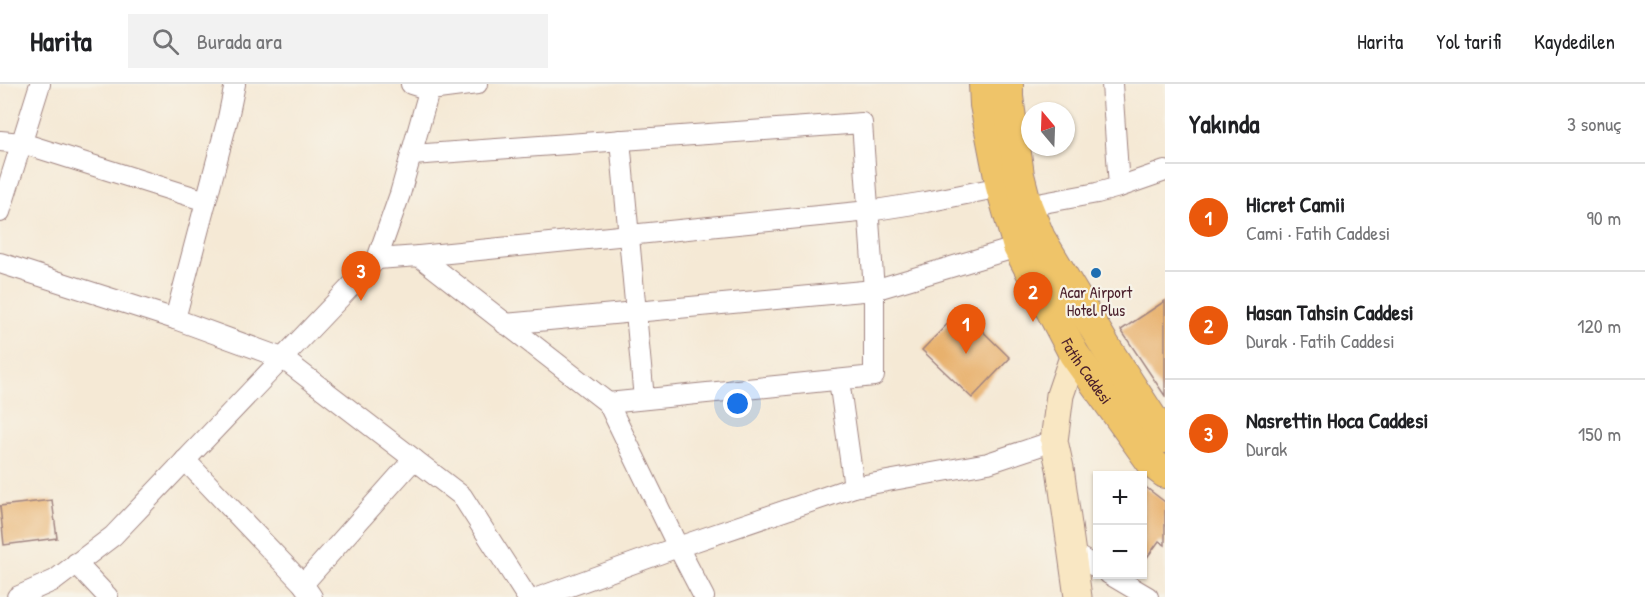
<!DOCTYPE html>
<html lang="tr">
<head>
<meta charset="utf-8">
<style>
  body { margin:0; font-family:"Patrick Hand",sans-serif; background:#f2f2f2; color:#202124 }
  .controls { position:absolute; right:18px; bottom:18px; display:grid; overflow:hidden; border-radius:0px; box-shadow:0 2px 4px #0004 }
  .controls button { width:54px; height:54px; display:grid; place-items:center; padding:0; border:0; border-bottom:2px solid #e0e0e0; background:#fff; color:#202124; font:30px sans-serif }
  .compass { position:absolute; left:1021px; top:18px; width:54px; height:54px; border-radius:50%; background:#fff; box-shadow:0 2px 4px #0004; rotate:341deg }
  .you { position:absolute; left:738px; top:320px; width:21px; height:21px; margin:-15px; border:4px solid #fff; border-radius:50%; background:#1a73e8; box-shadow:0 0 0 9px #1a73e833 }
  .badge { display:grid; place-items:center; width:39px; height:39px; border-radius:50%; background:#ea580c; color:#fff; font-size:20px; font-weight:700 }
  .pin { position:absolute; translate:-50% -50px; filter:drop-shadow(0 2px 3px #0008) }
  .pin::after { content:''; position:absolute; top:32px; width:21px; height:18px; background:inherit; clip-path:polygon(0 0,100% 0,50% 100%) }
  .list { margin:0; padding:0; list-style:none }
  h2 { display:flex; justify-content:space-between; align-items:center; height:78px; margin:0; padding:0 24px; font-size:26px }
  h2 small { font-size:20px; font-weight:400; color:#757577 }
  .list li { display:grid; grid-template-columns:39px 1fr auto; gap:18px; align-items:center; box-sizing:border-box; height:108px; padding:0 24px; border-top:2px solid #e0e0e0 }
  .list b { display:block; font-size:22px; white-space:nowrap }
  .list p { margin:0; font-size:20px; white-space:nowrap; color:#757577 }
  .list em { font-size:20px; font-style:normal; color:#757577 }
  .icon { flex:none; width:33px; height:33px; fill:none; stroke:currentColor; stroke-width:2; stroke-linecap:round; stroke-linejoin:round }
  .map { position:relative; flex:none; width:1165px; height:513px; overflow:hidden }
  header { display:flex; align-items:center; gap:36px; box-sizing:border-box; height:84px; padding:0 30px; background:#fff; border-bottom:2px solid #e0e0e0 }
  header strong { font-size:28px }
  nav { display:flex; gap:33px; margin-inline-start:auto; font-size:21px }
  .search { width:420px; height:54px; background:#f2f2f2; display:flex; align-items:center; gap:15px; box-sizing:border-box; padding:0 21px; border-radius:0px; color:#757577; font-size:22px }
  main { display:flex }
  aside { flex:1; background:#fff }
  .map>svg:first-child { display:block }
  .building { fill:#e8b16d }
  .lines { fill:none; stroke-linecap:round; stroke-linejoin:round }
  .street-casing { stroke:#a08480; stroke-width:22 }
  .secondary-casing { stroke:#a08480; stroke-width:29 }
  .primary-casing { stroke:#a08480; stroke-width:32 }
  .street { stroke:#fff; stroke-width:20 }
  .secondary { stroke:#f9e7c3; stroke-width:27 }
  .primary { stroke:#efc469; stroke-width:30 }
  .poi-dot { fill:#1f6fb2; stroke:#f7f3e8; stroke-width:2 }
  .labels { text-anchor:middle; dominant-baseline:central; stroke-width:4.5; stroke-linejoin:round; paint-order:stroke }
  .poi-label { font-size:16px; fill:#4a1f2b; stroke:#f7f3e8 }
  .street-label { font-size:16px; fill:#4a1f2b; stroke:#f7f3e8 }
</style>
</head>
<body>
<header>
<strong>Harita</strong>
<div class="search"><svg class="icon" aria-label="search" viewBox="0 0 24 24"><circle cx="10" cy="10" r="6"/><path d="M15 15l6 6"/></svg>Burada ara</div>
<nav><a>Harita</a><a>Yol tarifi</a><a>Kaydedilen</a></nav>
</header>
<main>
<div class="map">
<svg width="1165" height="513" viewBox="0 0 1165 513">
  <rect width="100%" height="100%" fill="#f7f3e8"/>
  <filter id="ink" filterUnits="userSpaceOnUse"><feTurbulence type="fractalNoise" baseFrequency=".0167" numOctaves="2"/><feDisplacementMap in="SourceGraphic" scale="12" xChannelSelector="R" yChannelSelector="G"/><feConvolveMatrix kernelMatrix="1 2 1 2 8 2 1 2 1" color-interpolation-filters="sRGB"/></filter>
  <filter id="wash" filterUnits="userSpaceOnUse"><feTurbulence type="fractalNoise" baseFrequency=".008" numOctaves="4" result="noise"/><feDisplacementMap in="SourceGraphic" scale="24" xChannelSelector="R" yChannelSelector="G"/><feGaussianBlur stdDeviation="1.35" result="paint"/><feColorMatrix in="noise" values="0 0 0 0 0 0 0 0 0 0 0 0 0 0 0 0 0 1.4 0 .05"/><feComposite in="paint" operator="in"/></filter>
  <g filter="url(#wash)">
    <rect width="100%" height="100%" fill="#f5e9d5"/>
    <g id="blocks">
      <g class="building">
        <path d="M1165 217V312L1121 246Z"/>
        <path d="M961 226 1010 274 972 314 922 266Z"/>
        <path d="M1143 401 1165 418V461L1159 457 1143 479Z"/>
        <path d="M52 416 57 454 4 461 0 422Z"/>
      </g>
    </g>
  </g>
  <g filter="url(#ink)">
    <use href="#blocks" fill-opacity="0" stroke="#a08480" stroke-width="1.5"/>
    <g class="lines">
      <g class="street-casing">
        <g id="street">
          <path d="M411 0 430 6 477 0"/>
          <path d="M1112 0 1119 103"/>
          <path d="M620 56 644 315"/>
          <path d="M0 57 22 59 206 117"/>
          <path d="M412 71 862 39 874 206V292L608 319"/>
          <path d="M1027 122 1097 109 1119 103 1165 87"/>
          <path d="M0 128 40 0"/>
          <path d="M419 172 869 127 926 118 1001 103"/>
          <path d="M377 175 419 172 608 319 678 463 704 513"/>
          <path d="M0 179 175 235 282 274 462 412 527 513"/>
          <path d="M175 235 228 34 235 0"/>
          <path d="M505 240 874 206 1018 163"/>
          <path d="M839 296 854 403"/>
          <path d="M185 376 303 500 312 513"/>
          <path d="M1072 469 1098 484"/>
          <path d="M76 479 108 513"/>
          <path d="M1109 490 1148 513"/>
          <path d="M303 500 414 375"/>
          <path d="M17 513 55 496 113 452 377 175 400 110 431 0"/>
          <path d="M540 513 678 463 854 403 988 379 1054 357"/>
        </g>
      </g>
      <g class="secondary-casing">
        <path id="secondary" d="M1074 270 1060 311 1054 357 1060 384 1078 513"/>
      </g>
      <g class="primary-casing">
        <g id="primary">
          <path id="s1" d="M984 0 985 21 1001 103 1018 163 1074 270 1152 379 1165 389"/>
          <path d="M1008 0V13L1019 91 1027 122 1040 154 1107 265 1165 354"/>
        </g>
      </g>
      <use href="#street" class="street"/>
      <use href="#secondary" class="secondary"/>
      <use href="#primary" class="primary"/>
    </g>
  </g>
  <circle class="poi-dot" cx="1096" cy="189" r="6"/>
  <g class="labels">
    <g class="poi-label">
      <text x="1096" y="208">Acar Airport<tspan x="1096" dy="18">Hotel Plus</tspan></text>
    </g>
    <g class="street-label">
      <text stroke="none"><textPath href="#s1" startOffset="309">Fatih Caddesi</textPath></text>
    </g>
  </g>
</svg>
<div class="controls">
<button>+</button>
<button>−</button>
</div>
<svg class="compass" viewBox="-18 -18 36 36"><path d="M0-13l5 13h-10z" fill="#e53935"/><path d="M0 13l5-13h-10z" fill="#757577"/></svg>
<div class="you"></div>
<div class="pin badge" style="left:966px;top:270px">1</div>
<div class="pin badge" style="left:1033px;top:238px">2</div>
<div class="pin badge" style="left:361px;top:217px">3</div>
</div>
<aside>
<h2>Yakında<small>3 sonuç</small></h2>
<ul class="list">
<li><span class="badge">1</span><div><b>Hicret Camii</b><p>Cami · Fatih Caddesi</p></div><em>90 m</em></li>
<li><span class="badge">2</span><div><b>Hasan Tahsin Caddesi</b><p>Durak · Fatih Caddesi</p></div><em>120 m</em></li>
<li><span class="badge">3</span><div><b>Nasrettin Hoca Caddesi</b><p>Durak</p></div><em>150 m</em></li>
</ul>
</aside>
</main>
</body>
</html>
